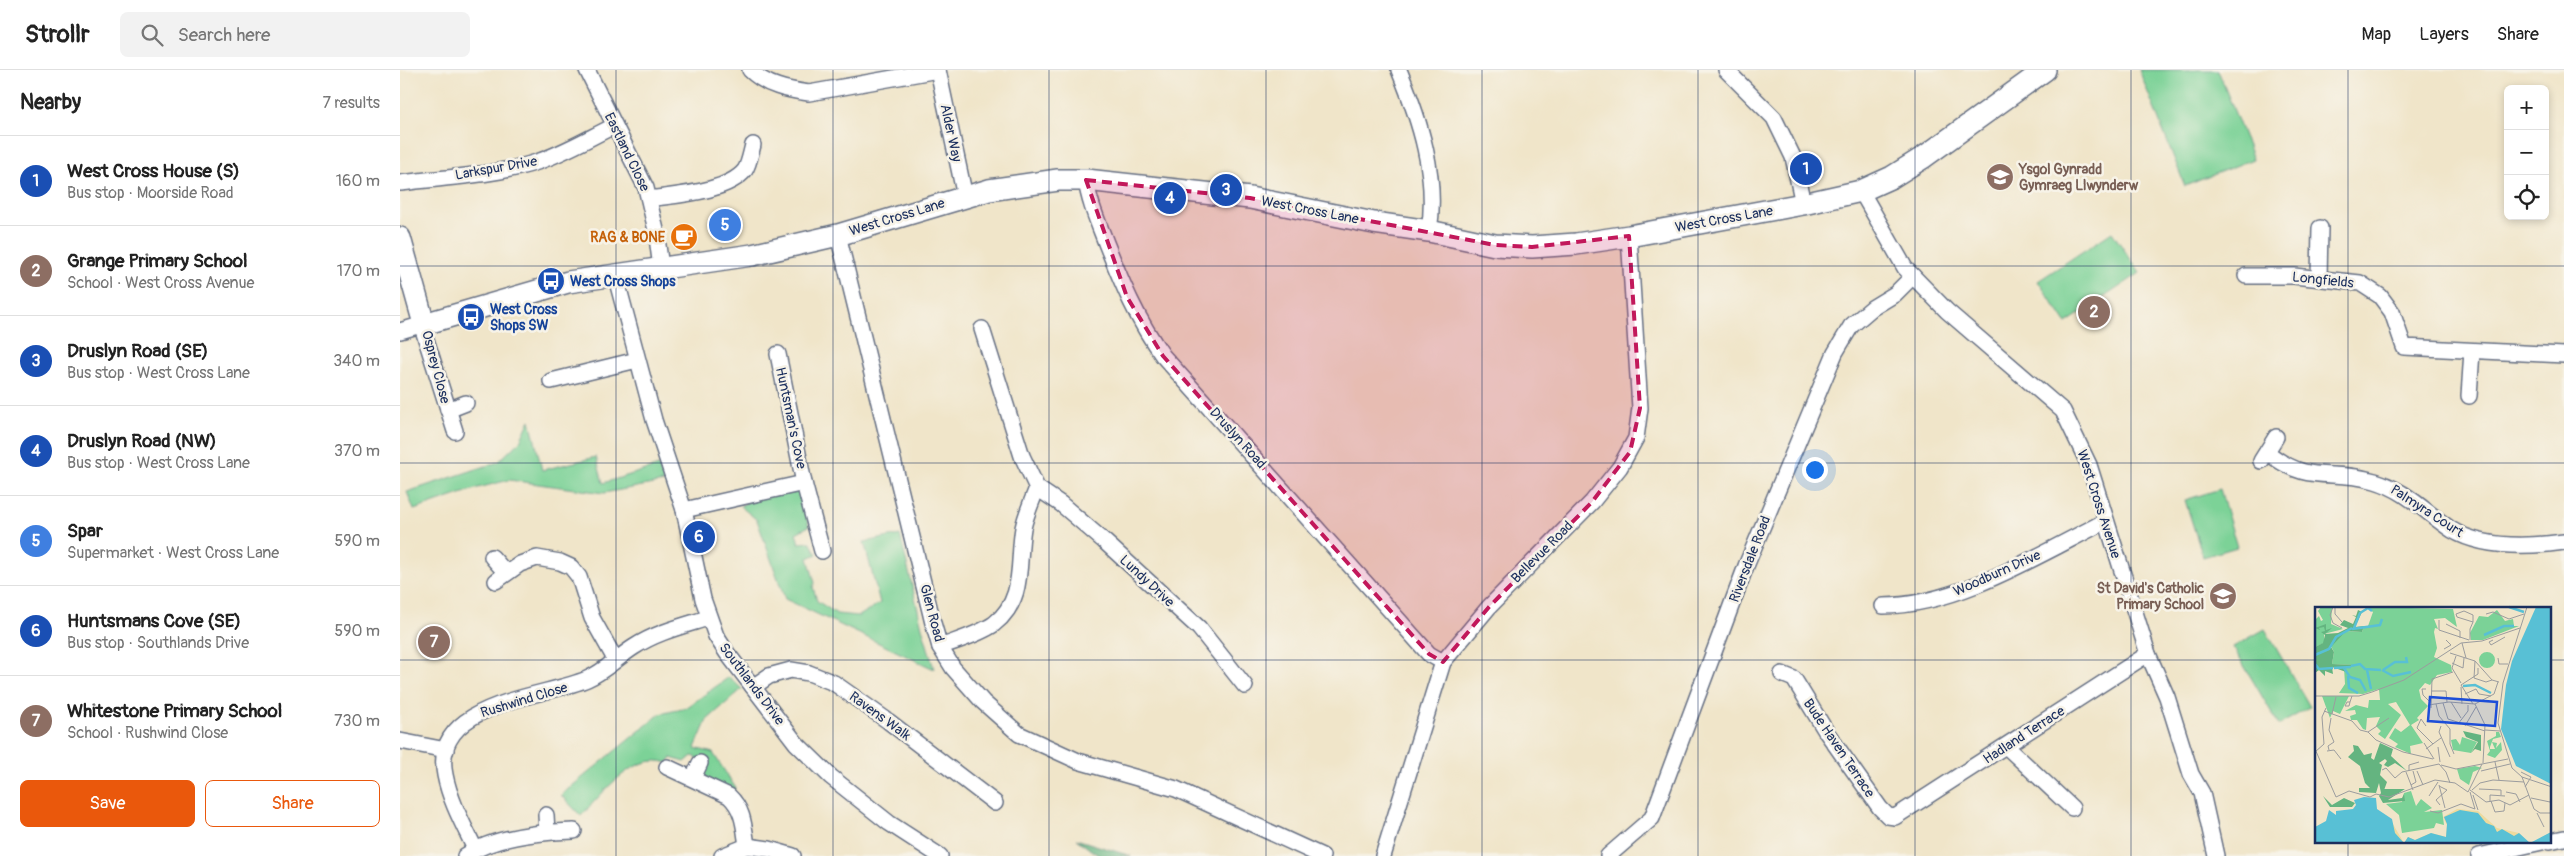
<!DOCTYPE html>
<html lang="en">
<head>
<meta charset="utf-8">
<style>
  body { margin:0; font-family:Pangolin,sans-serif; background:#f2f2f2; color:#222 }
  .controls { position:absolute; right:15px; top:15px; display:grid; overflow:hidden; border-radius:8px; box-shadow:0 2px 8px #0003 }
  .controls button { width:45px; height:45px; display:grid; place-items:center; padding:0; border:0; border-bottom:1px solid #e0e0e0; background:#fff; color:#222; font:25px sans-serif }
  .you { position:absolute; left:1414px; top:399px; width:18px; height:18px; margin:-12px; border:4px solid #fff; border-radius:50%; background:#1a73e8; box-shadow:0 0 0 8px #1a73e833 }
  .badge { display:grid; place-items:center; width:32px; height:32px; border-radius:50%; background:#ea580c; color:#fff; font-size:16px; font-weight:700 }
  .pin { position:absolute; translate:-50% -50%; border:2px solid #fff; box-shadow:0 1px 5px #0006 }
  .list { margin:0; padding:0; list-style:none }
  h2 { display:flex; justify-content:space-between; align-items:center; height:65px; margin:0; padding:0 20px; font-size:21px }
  h2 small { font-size:16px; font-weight:400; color:#767676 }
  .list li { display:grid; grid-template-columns:32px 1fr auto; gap:15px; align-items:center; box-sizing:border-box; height:90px; padding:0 20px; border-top:1px solid #e0e0e0 }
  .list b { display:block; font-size:19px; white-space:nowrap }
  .list p { margin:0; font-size:16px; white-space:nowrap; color:#767676 }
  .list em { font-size:16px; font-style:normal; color:#767676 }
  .actions { display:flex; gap:10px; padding:15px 20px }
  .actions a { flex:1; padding:11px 0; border:1px solid #ea580c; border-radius:8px; text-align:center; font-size:18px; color:#ea580c }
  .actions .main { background:#ea580c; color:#fff }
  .icon { flex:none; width:28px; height:28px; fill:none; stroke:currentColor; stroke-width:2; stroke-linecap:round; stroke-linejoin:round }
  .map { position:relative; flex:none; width:2164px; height:786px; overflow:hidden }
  header { display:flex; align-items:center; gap:30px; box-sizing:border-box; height:70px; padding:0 25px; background:#fff; border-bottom:1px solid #e0e0e0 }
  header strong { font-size:24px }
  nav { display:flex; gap:28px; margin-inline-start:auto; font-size:18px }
  .search { width:350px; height:45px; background:#f2f2f2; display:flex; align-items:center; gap:12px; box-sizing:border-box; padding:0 18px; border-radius:8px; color:#767676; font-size:19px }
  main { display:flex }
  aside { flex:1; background:#fff }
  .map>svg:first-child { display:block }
  .green { fill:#7bd297; stroke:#4b807a }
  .forest { fill:#64b480; stroke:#40726f }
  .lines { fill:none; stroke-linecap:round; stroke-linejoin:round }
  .street-casing { stroke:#666f83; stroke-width:18 }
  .secondary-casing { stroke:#666f83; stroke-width:24 }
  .street { stroke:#fff; stroke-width:15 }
  .secondary { stroke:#fff; stroke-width:21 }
  .marked { fill:#c2185b; fill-opacity:0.2; stroke:#c2185b; stroke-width:4; stroke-dasharray:10 6; stroke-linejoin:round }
  .grid { fill:none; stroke:#1b2f5e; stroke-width:1; stroke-opacity:0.55 }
  .labels { text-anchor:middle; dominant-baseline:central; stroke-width:5; stroke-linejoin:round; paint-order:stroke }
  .street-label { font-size:14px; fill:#1b2f5e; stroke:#f7f3e8 }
  .education-label { font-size:14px; font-weight:bold; fill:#785e54; stroke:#f7f3e8; text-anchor:start }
  .food-label { font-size:14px; font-weight:bold; fill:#c56008; stroke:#f7f3e8; text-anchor:end }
  .transit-label { font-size:14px; font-weight:bold; fill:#164399; stroke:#f7f3e8; text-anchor:start }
  .inset-river { fill:none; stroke:#58c0d5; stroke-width:2.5 }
  .inset-road { fill:none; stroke:#9b9c9e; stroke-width:1 }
  .view { fill:#1d4ed8; fill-opacity:0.15; stroke:#1d4ed8; stroke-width:2.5 }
  .inset-edge { fill:none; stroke:#1b2f5e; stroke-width:2.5 }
</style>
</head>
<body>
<header>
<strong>Strollr</strong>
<div class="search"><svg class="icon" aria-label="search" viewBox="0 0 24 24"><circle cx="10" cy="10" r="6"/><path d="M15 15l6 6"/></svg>Search here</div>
<nav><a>Map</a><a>Layers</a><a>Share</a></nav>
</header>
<main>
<aside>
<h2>Nearby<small>7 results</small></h2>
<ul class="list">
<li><span class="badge" style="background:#1a4fb4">1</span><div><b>West Cross House (S)</b><p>Bus stop · Moorside Road</p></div><em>160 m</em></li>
<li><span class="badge" style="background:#8d6e63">2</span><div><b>Grange Primary School</b><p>School · West Cross Avenue</p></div><em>170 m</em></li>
<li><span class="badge" style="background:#1a4fb4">3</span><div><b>Druslyn Road (SE)</b><p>Bus stop · West Cross Lane</p></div><em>340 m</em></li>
<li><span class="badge" style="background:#1a4fb4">4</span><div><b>Druslyn Road (NW)</b><p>Bus stop · West Cross Lane</p></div><em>370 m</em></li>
<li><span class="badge" style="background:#3f7fe0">5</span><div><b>Spar</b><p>Supermarket · West Cross Lane</p></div><em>590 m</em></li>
<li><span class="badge" style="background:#1a4fb4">6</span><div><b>Huntsmans Cove (SE)</b><p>Bus stop · Southlands Drive</p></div><em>590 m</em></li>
<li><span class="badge" style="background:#8d6e63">7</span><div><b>Whitestone Primary School</b><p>School · Rushwind Close</p></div><em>730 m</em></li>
</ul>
<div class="actions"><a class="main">Save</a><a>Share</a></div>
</aside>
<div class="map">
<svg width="2164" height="786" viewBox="0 0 2164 786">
  <rect width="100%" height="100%" fill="#f7f3e8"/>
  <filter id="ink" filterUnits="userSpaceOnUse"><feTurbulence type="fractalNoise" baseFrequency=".02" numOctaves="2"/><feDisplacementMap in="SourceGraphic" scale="10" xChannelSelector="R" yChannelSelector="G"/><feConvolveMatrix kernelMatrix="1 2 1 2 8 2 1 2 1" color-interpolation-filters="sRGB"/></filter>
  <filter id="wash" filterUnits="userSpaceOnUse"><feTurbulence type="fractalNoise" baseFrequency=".0096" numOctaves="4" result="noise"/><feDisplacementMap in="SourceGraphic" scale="20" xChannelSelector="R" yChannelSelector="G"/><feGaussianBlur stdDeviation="1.12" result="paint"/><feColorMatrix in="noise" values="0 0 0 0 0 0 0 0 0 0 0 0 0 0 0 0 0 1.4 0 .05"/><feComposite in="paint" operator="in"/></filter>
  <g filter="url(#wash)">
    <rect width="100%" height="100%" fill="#f0e5c9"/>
    <g class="green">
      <path d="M1739 0H1818L1853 89 1785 116Z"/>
      <path d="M1712 162 1740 203 1666 253 1638 211Z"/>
      <path d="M130 350 142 400 196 387 203 413 259 396 264 412 204 423 109 410 78 418 14 440 7 422 98 392 120 371Z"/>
      <path d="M1820 419 1837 477 1803 487 1785 430Z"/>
      <path d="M396 422 400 423 409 456 396 463 399 473 410 472 417 484 408 488 415 513 413 517 417 531 437 544 459 546 480 533 464 472 500 465 522 557 534 599 385 529 357 450 340 436 352 429Z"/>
      <path d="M1865 559 1910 637 1879 655 1833 577Z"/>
      <path d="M329 607 342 619 307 650 295 678 313 683 335 717 333 724 308 710 296 687 292 686 285 692 271 688 268 693C234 681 202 724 181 746L161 725 260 644 286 638Z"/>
    </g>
    <path class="forest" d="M676 769 731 786H699Z"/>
  </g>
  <g filter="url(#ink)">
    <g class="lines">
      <g class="street-casing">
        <g id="street">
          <path d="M187 0 246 118 256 160 261 198"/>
          <path d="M350 0C366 16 388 20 409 23L538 0"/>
          <path d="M538 0 565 127"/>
          <path d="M999 0C1020 51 1038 106 1029 161"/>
          <path d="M1326 0 1374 48 1393 87 1403 134"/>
          <path d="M686 110C689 132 698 152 706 173 722 213 737 250 763 286L1029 584 1043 592"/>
          <path d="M0 113C45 107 94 106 137 92 164 83 189 68 214 56"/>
          <path d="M1461 121 1505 198 1547 241 1663 341 1689 395 1748 584 1767 627 1791 704 1802 723 1816 786"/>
          <path d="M249 129C275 125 328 122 345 100 349 94 351 82 353 75"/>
          <path d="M438 165 533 553 540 577 553 598 583 632 619 664 678 691 776 719 922 786"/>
          <path d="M215 204 254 350 284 440 303 529 316 566 327 583 396 673 431 707 489 753 540 786"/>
          <path d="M1846 206H1894L1960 213 1980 226 1992 242 2004 277 2164 285"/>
          <path d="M1919 208 1920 158"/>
          <path d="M582 259 622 386 637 418 661 434 704 471 799 558 845 616"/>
          <path d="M0 261 24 254V263L55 361"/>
          <path d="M378 284 404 413 422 481"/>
          <path d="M151 311 237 290"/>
          <path d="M2069 326 2072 281"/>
          <path d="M48 340 66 333"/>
          <path d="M1867 382C1911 417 1929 397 1975 411 2006 420 2026 443 2052 460 2084 479 2128 477 2164 472"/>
          <path d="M1861 391 1876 367"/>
          <path d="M284 440 404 413"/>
          <path d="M92 487 106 503"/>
          <path d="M96 511 120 494 137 488 160 492 171 497 179 507 192 548 215 589"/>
          <path d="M1483 536C1557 536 1640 484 1706 451"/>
          <path d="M540 577C558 570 578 565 594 554 626 529 617 493 623 458 626 444 632 431 637 418"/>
          <path d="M1382 604 1394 609 1427 663 1480 738 1488 746 1495 747 1748 584"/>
          <path d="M353 617 369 606 391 600 409 603 434 613 488 651 595 733"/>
          <path d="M0 671 46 680"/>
          <path d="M1607 677 1672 738"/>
          <path d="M267 697 329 726C344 740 344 757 347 776"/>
          <path d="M293 708 300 693"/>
          <path d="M146 745 147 762"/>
          <path d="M2150 771 2164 768"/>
          <path d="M75 779C64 756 50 731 45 705 30 632 143 628 187 609 204 602 218 587 234 577 257 562 283 556 308 548"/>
          <path d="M65 786C93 767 141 762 174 761"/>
          <path d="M322 786 347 776 369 779 393 786"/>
          <path d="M983 786 1043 592 1089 537 1192 432 1220 397 1236 368 1240 338 1229 166"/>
          <path d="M1208 786 1252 748 1346 496 1435 283 1451 256 1472 238 1495 224 1513 206"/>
          <path d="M2079 786 2142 772"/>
        </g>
      </g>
      <g class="secondary-casing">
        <path id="secondary" d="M0 168 24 254 168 212 352 185 438 165 589 120 658 110H686L850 128 974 153 1029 161 1095 175 1132 177 1176 174 1229 166 1403 134 1461 121 1492 107 1524 87 1645 0"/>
      </g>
      <use href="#street" class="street"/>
      <use href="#secondary" class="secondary"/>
    </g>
  </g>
  <path class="marked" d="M686 110 850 128 1095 175 1132 177 1229 166 1240 338 1230 382 1192 432 1089 537 1043 592 1029 584 763 286 727 227Z"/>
  <path class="grid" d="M216 0V786M433 0V786M649 0V786M866 0V786M1082 0V786M1298 0V786M1515 0V786M1731 0V786M1948 0V538M0 196H2164M0 393H2164M0 590H1916M2150 590H2164M1948 772V786"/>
  <defs>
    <g id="school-disc" transform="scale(1.4375)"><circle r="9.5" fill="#8d6e63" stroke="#f7f3e8"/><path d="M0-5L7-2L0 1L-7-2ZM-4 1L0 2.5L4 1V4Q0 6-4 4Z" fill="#fff"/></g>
    <g id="cafe-disc" transform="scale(1.4375)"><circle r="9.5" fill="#e8710a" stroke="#f7f3e8"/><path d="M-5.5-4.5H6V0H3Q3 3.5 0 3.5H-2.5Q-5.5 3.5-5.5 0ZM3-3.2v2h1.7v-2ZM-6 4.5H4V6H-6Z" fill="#fff"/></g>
    <g id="bus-disc" transform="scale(1.4375)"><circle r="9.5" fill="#1a4fb4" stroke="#f7f3e8"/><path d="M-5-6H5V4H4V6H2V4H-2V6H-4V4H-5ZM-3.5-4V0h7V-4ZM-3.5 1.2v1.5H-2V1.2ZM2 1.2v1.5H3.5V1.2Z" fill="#fff"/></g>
  </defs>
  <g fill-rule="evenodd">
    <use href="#school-disc" x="1600" y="107"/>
    <use href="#cafe-disc" x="284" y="167"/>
    <use href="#bus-disc" x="151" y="211"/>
    <use href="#bus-disc" x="71" y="247"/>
    <use href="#school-disc" x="1823" y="526"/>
  </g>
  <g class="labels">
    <g class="street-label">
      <text transform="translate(551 63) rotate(78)">Alder Way</text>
      <text transform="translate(227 82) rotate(64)">Eastland Close</text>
      <text transform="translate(96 98) rotate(-10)">Larkspur Drive</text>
      <text transform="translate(910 140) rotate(11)">West Cross Lane</text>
      <text transform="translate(497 147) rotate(-17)">West Cross Lane</text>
      <text transform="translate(1324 149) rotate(-10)">West Cross Lane</text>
      <text transform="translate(1923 210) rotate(6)">Longfields</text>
      <text transform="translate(36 297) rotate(75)">Osprey Close</text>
      <text transform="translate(391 348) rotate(78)">Huntsman's Cove</text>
      <text transform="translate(838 368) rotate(48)">Druslyn Road</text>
      <text transform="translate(1699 434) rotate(72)">West Cross Avenue</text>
      <text transform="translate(2027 441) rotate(33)">Palmyra Court</text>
      <text transform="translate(1142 482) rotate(-45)">Bellevue Road</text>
      <text transform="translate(1350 489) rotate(-69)">Riversdale Road</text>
      <text transform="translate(1597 503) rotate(-24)">Woodburn Drive</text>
      <text transform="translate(747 511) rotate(43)">Lundy Drive</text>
      <text transform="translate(532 543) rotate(75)">Glen Road</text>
      <text transform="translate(352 614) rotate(53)">Southlands Drive</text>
      <text transform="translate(124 630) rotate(-17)">Rushwind Close</text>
      <text transform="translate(480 646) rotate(36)">Ravens Walk</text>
      <text transform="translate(1624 665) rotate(-33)">Hadland Terrace</text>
      <text transform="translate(1439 678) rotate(56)">Bude Haven Terrace</text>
    </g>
    <g class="education-label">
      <text x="1619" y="99">Ysgol Gynradd<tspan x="1619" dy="16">Gymraeg Llwynderw</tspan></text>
      <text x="1804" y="518" text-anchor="end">St David's Catholic<tspan x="1804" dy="16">Primary School</tspan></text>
    </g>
    <g class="food-label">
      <text x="265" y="167">RAG &amp; BONE</text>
    </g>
    <g class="transit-label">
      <text x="170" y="211">West Cross Shops</text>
      <text x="90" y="239">West Cross<tspan x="90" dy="16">Shops SW</tspan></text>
    </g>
  </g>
  <g transform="translate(1915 537)">
    <rect width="236" height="236" fill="#f0e5c9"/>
    <path d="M6 0H17L16 17 28 22 9 27V36L0 40V13L4 9 6 14 8 13 3 4ZM51 0 138 2 142 20 130 11 119 12 123 22 120 21 119 25 122 41 119 50 136 58 137 65 122 68 115 78 110 76 104 83 106 92 113 99 102 111 104 113 96 118 108 136 95 139 96 147 80 140 83 137 74 131 80 121 86 125 95 118 81 95 73 97 86 108 70 132 63 127 66 124 61 119 65 110 52 111 51 123 48 122 42 113H36L35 109 41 107 40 103 30 104 41 98 53 101 54 93H65L64 82 48 87 24 86 30 77 29 61 37 58 17 57 19 45 16 39 21 32 31 24 47 25 49 19H53L58 5ZM182 3 190 14 198 12 199 19H204L168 33H156L155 26 164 9 173 10ZM164 53a8 8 0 1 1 16 0a8 8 0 1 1-16 0ZM7 89H34L25 107 18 104 15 111ZM181 125H184L186 130 178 132 175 140V142H180L177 135 182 136 181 141 186 135 187 143 180 151 172 148 175 144 172 134 181 129ZM147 130 162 135 156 146 138 143 136 133 141 132 145 138ZM160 159 167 161 158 165 154 178 145 172 142 162ZM96 184 101 199 106 192 117 201 109 205 127 203 129 218 121 216 119 221 87 226 84 208 71 197 87 195 89 186Z" fill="#7bd297"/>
    <path d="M43 3 47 5 40 20 49 19 47 25 31 24 16 40 19 45 17 57 41 58 30 61 31 65 17 60 18 67 10 64V69L4 63 0 66V40L8 36 10 28 6 25 10 24 9 20 4 21 5 23 0 21 11 17V23L17 21 10 27 23 26 33 21 25 18 29 13 38 17 41 10 37 8 41 9ZM148 124 166 128V144L160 142 156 146 163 135 151 130ZM65 136 78 142 76 149 92 164 80 156 73 160 69 158 72 154 70 152 64 156 67 158 65 168 72 175 68 186 69 182H90L73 193 87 191 89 187 90 194 68 196 64 189 66 186 64 176 61 186 44 185V181H55L50 176 45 159 33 150 39 144 38 138 43 139 49 148 57 146 56 151 59 153ZM8 189 17 198 29 191 40 196 37 200H15Z" fill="#64b480"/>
    <path d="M142 202 163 204 182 221 204 226 212 235H219L236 225V229L224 236 135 231 85 236 81 232 75 212 89 236 93 230 100 233 116 226 131 230 132 218 128 210Z" fill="#eeda9e"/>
    <path d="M221 0H236V177L201 159 186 122 191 78 197 54ZM49 190 61 191 62 202 77 212 80 226 89 236 93 230 100 233 116 226 131 230 132 217 129 210 145 203 163 206 171 216 179 219 182 225 187 222 199 229 204 226 215 236 236 225V236H0V220L11 214 14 203 21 208V204L38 202 41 198 39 193Z" fill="#58c0d5"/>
    <path class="inset-river" d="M194 0 209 5M39 21 45 6 53 1 57 4M37 22 65 18 67 12M169 28 189 19H199M0 48 14 42 21 30 37 21M0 57 4 62 18 61M36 59 45 57 50 62 66 63M19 61 36 60M29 61 35 70 45 73 51 84M52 63 56 82M67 63 78 69 96 65M68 63 80 55H92L91 50M33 69 34 81 43 86M148 79 160 78 176 86"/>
    <path class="inset-road" d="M18 0 15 8 18 16 27 21M20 0V7L27 15M212 0 188 76 183 116 197 161 207 170 237 180M171 7 178 5 194 12 209 7M124 13V23L154 33M131 17 145 24V31M155 33V22L158 15V8L149 4 141 7 142 10 158 15M178 33 174 35 176 38 190 30M147 36 151 51M129 42 136 38 131 33M135 46 160 54 177 73 184 75M141 49 137 61 146 76M183 51 184 57H193M160 54 159 71 171 75 177 73M137 56 148 61 149 51M146 80 147 97M111 82H107L108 88 115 95M116 84H131L132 95M150 87 161 82 164 87 176 89M0 89H44L57 85 89 73 146 36 167 34 205 21M35 95H32L30 99H34L35 95 37 89M136 95 146 111M128 96 133 112 170 124M121 97 124 109 135 122V137L139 147M158 97 146 78 163 67V61M160 97 170 118 168 156M113 98 134 95 160 97 179 87 183 75M116 101 117 72 138 65M9 104 37 114 45 123 53 125 61 133 88 145 118 152M17 107 21 90M143 117 153 104V98M111 119 106 112 102 121 118 137M126 119 124 125 135 150M150 119 161 100M170 123 185 124M53 125 74 111M109 136 119 152M123 140 125 155M0 142 21 190 34 184 55 190 61 187M111 142 126 131M14 143 13 139 19 135 14 123 16 111M12 144 19 143 26 152M0 145 9 137 7 110 11 101M180 155 184 173M124 157 131 165 135 176M126 158 141 162 167 157M67 163 71 161 80 171 87 165 124 157M94 164V158L104 155M102 164 108 178M166 164 195 157M91 165 98 183M206 165 216 170 210 180M207 170 219 202 225 206H237M178 173 209 175M96 178 101 175 98 164M124 178 130 201M124 179 132 183 121 193 125 198M164 182 186 183V188M155 183 171 195 184 193 195 198 214 188M157 183 165 176 178 173M153 185 167 157 193 152M191 185 201 187 205 195M61 187 74 190 120 173 140 176 153 185M158 188 163 203M114 189 123 175M216 191 235 195M176 194 180 205 189 204 190 196M175 195V188L190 189M115 204 123 206 146 197 160 202 155 185M222 206 229 220"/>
    <path class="view" d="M115 90 182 95 180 119 113 114Z"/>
    <rect width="236" height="236" class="inset-edge"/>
  </g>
</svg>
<div class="controls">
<button>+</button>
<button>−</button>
<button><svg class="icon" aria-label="locate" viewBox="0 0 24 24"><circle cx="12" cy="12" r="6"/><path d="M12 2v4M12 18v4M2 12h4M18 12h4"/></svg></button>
</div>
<div class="you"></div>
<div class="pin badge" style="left:1406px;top:99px;background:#1a4fb4">1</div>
<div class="pin badge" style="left:1694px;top:242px;background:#8d6e63">2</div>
<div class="pin badge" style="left:826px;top:120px;background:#1a4fb4">3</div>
<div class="pin badge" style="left:770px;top:128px;background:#1a4fb4">4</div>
<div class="pin badge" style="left:325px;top:155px;background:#3f7fe0">5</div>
<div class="pin badge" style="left:299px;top:467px;background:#1a4fb4">6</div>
<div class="pin badge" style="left:34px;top:572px;background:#8d6e63">7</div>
</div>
</main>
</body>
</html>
